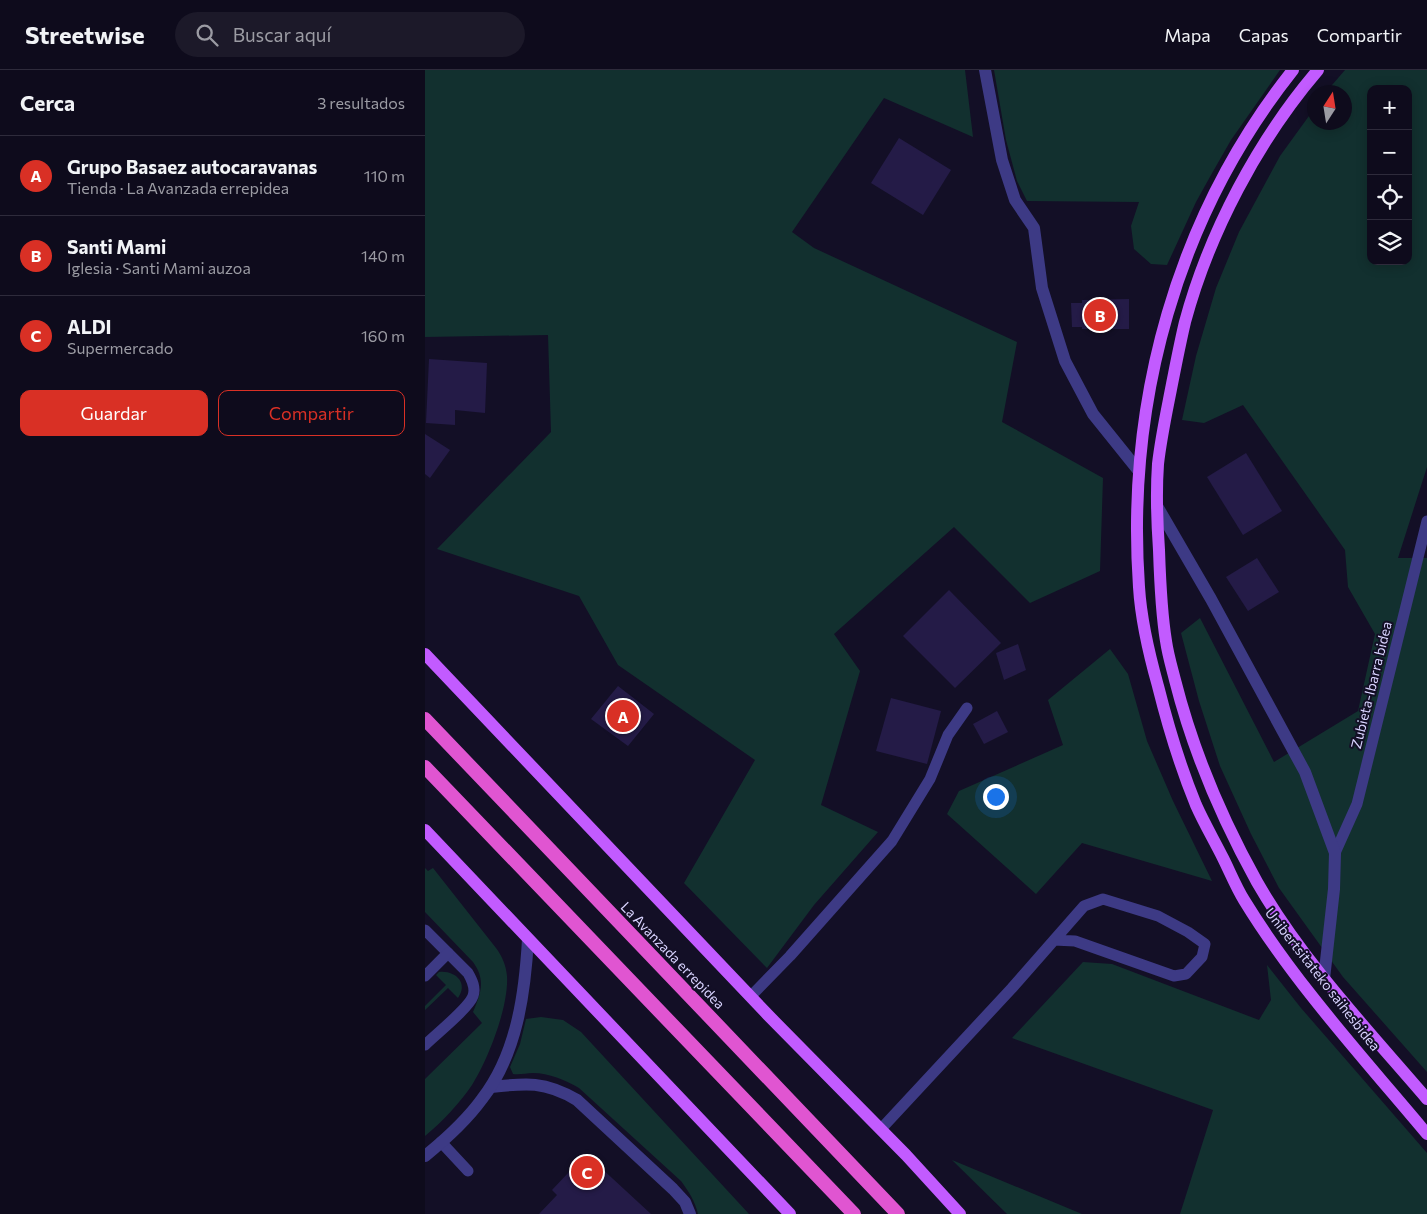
<!DOCTYPE html>
<html lang="es">
<head>
<meta charset="utf-8">
<style>
  body { margin:0; font-family:Commissioner,sans-serif; background:#1c1929; color:#f1f3f6 }
  .controls { position:absolute; right:15px; top:15px; display:grid; overflow:hidden; border-radius:10px; box-shadow:0 2px 12px #0003 }
  .controls button { width:45px; height:45px; display:grid; place-items:center; padding:0; border:0; border-bottom:1px solid #2e2b3b; background:#0e0b1c; color:#f1f3f6; font:25px sans-serif }
  .compass { position:absolute; left:882px; top:15px; width:45px; height:45px; border-radius:50%; background:#0e0b1c; box-shadow:0 2px 12px #0003; rotate:12deg }
  .you { position:absolute; left:570px; top:726px; width:18px; height:18px; margin:-12px; border:4px solid #fff; border-radius:50%; background:#1a73e8; box-shadow:0 0 0 8px #1a73e833 }
  .badge { display:grid; place-items:center; width:32px; height:32px; border-radius:50%; background:#d93025; color:#fff; font-size:16px; font-weight:700 }
  .pin { position:absolute; translate:-50% -50%; border:2px solid #fff; box-shadow:0 1px 5px #0006 }
  .list { margin:0; padding:0; list-style:none }
  h2 { display:flex; justify-content:space-between; align-items:center; height:65px; margin:0; padding:0 20px; font-size:21px }
  h2 small { font-size:16px; font-weight:400; color:#9b9ba3 }
  .list li { display:grid; grid-template-columns:32px 1fr auto; gap:15px; align-items:center; box-sizing:border-box; height:80px; padding:0 20px; border-top:1px solid #2e2b3b }
  .list b { display:block; font-size:19px; white-space:nowrap }
  .list p { margin:0; font-size:16px; white-space:nowrap; color:#9b9ba3 }
  .list em { font-size:16px; font-style:normal; color:#9b9ba3 }
  .actions { display:flex; gap:10px; padding:15px 20px }
  .actions a { flex:1; padding:11px 0; border:1px solid #d93025; border-radius:10px; text-align:center; font-size:18px; color:#d93025 }
  .actions .main { background:#d93025; color:#fff }
  .icon { flex:none; width:28px; height:28px; fill:none; stroke:currentColor; stroke-width:2; stroke-linecap:round; stroke-linejoin:round }
  .map { position:relative; flex:none; width:1002px; height:1144px; overflow:hidden }
  header { display:flex; align-items:center; gap:30px; box-sizing:border-box; height:70px; padding:0 25px; background:#0e0b1c; border-bottom:1px solid #2e2b3b }
  header strong { font-size:24px }
  nav { display:flex; gap:28px; margin-inline-start:auto; font-size:18px }
  .search { width:350px; height:45px; background:#1c1929; display:flex; align-items:center; gap:12px; box-sizing:border-box; padding:0 18px; border-radius:28px; color:#9b9ba3; font-size:19px }
  main { display:flex }
  aside { flex:1; background:#0e0b1c }
  .map>svg:first-child { display:block }
  .green { fill:#12302f; fill-rule:evenodd }
  .building { fill:#241b47 }
  .lines { fill:none; stroke-linecap:round; stroke-linejoin:round }
  .service { stroke:#3d3a85; stroke-width:11 }
  .minor { stroke:#3d3a85; stroke-width:12 }
  .primary { stroke:#c25bff; stroke-width:12 }
  .trunk { stroke:#e055d1; stroke-width:14 }
  .labels { text-anchor:middle; dominant-baseline:central; stroke-width:4; stroke-linejoin:round; paint-order:stroke }
  .street-label { font-size:14px; fill:#d9d4ff; stroke:#130f26 }
</style>
</head>
<body>
<header>
<strong>Streetwise</strong>
<div class="search"><svg class="icon" aria-label="search" viewBox="0 0 24 24"><circle cx="10" cy="10" r="6"/><path d="M15 15l6 6"/></svg>Buscar aquí</div>
<nav><a>Mapa</a><a>Capas</a><a>Compartir</a></nav>
</header>
<main>
<aside>
<h2>Cerca<small>3 resultados</small></h2>
<ul class="list">
<li><span class="badge">A</span><div><b>Grupo Basaez autocaravanas</b><p>Tienda · La Avanzada errepidea</p></div><em>110 m</em></li>
<li><span class="badge">B</span><div><b>Santi Mami</b><p>Iglesia · Santi Mami auzoa</p></div><em>140 m</em></li>
<li><span class="badge">C</span><div><b>ALDI</b><p>Supermercado</p></div><em>160 m</em></li>
</ul>
<div class="actions"><a class="main">Guardar</a><a>Compartir</a></div>
</aside>
<div class="map">
<svg width="1002" height="1144" viewBox="0 0 1002 1144">
  <rect width="100%" height="100%" fill="#130f26"/>
  <g class="green">
    <path d="M0 0H540L548 67 459 28 367 162 389 178 592 272 577 352 678 408 675 501 605 533 529 457 409 564 435 601 396 735 453 762 389 835 342 898 259 813 330 690 193 595 154 526 12 479 126 362 123 265 0 267Z"/>
    <path d="M569 0H855L806 70 786 105 771 132 742 195 726 194 709 179 706 156 714 132 602 131 592 111 581 70Z"/>
    <path d="M920 0H1002V397L973 488H1002V1002L918 907 854 818 826 764 795 696 774 631 756 563 775 548 849 692 933 641 950 564 923 517 920 480 818 335 779 353 757 350 771 286 791 218 814 162 855 86 889 39V52H919V22H901ZM946 19H983V191H946Z"/>
    <path d="M685 579 703 604 722 671 748 731 787 811 657 773 611 824 522 744 534 721 638 675 623 630Z"/>
    <path d="M0 798 3 801 8 798 71 878C77 886 81 895 82 906 84 936 63 990 47 1015 35 1033 17 1052 0 1066V1009L57 953 48 942C56 923 61 910 48 892L0 842Z"/>
    <path d="M658 892 687 894 834 950 846 930 842 895 876 938 1002 1083V1144H755L788 1040 587 968Z"/>
    <path d="M14 902C30 900 44 913 33 928L23 918 0 940V936L21 915 11 905Z"/>
    <path d="M116 947 138 950 156 962 324 1144H273C270 1131 264 1122 256 1111L154 1018C140 1010 124 1003 108 1003 101 1003 95 1005 88 1004L85 997 95 974 101 949Z"/>
    <path d="M527 1090 657 1144H582Z"/>
  </g>
  <g class="building">
    <path d="M474 68 526 100 498 145 446 113Z"/>
    <path d="M704 229V259H657V257H647L646 233H657V230Z"/>
    <path d="M4 289 62 293 60 343 30 340V355L1 353Z"/>
    <path d="M0 364 25 380 5 408 0 404Z"/>
    <path d="M821 383 857 441 818 465 782 407Z"/>
    <path d="M832 488 854 522 823 541 801 507Z"/>
    <path d="M524 520 576 573 530 618 478 566Z"/>
    <path d="M593 574 601 600 579 610 571 583Z"/>
    <path d="M193 616 229 644 203 676 166 649Z"/>
    <path d="M466 628 516 641 502 694 451 681Z"/>
    <path d="M572 641 583 662 559 674 548 654Z"/>
    <path d="M161 1084 226 1144H114L132 1125 127 1120Z"/>
  </g>
  <g class="lines">
    <g class="service">
      <path d="M910 783 932 734 1002 451"/>
      <path d="M0 860 43 903C47 910 51 918 48 926 44 938 10 965 0 975"/>
      <path d="M0 906 23 883"/>
      <path d="M326 926 365 886 467 771 505 709 523 665 542 638"/>
      <path d="M456 1059 587 918 659 836 678 829 733 846 763 862 780 874 777 887 761 904 749 906 650 871 629 870"/>
      <path d="M16 1072 43 1101"/>
    </g>
    <g class="minor">
      <path d="M560 0 577 90 590 130 609 158 617 218 640 291 668 344 713 400"/>
      <path d="M732 436 786 529 880 702 910 783 909 819 899 909"/>
      <path d="M66 1017C101 1013 120 1011 152 1030L248 1119 260 1132 265 1144"/>
      <path d="M0 1086C21 1069 41 1051 57 1029 92 984 100 923 103 869"/>
    </g>
    <g class="primary">
      <path d="M868 0C752 146 701 331 714 517 716 550 724 584 733 616 743 656 755 696 771 735 779 753 789 770 798 788 805 802 811 817 819 830 869 912 940 990 1002 1064"/>
      <path d="M893 0C833 70 784 163 760 252 755 273 751 294 747 314 742 340 736 367 733 394 731 422 732 451 734 480 735 510 736 541 741 571 743 585 747 598 750 610 768 681 797 749 832 812 878 892 943 960 1002 1029"/>
      <path d="M0 584 343 945 481 1085 535 1144"/>
      <path d="M0 760 365 1144"/>
    </g>
    <g class="trunk">
      <path d="M0 649 473 1144"/>
      <path d="M0 697 429 1144"/>
    </g>
  </g>
  <g class="labels">
    <g class="street-label">
      <text transform="translate(946 615) rotate(-76)">Zubieta-Ibarra bidea</text>
      <text transform="translate(248 885) rotate(46)">La Avanzada errepidea</text>
      <text transform="translate(898 909) rotate(52)">Unibertsitateko saihesbidea</text>
    </g>
  </g>
</svg>
<div class="controls">
<button>+</button>
<button>−</button>
<button><svg class="icon" aria-label="locate" viewBox="0 0 24 24"><circle cx="12" cy="12" r="6"/><path d="M12 2v4M12 18v4M2 12h4M18 12h4"/></svg></button>
<button><svg class="icon" aria-label="layers" viewBox="0 0 24 24"><path d="M12 4l9 5-9 5-9-5zM3 14l9 5 9-5"/></svg></button>
</div>
<svg class="compass" viewBox="-18 -18 36 36"><path d="M0-13l5 13h-10z" fill="#e53935"/><path d="M0 13l5-13h-10z" fill="#9b9ba3"/></svg>
<div class="you"></div>
<div class="pin badge" style="left:198px;top:646px">A</div>
<div class="pin badge" style="left:675px;top:245px">B</div>
<div class="pin badge" style="left:162px;top:1102px">C</div>
</div>
</main>
</body>
</html>
